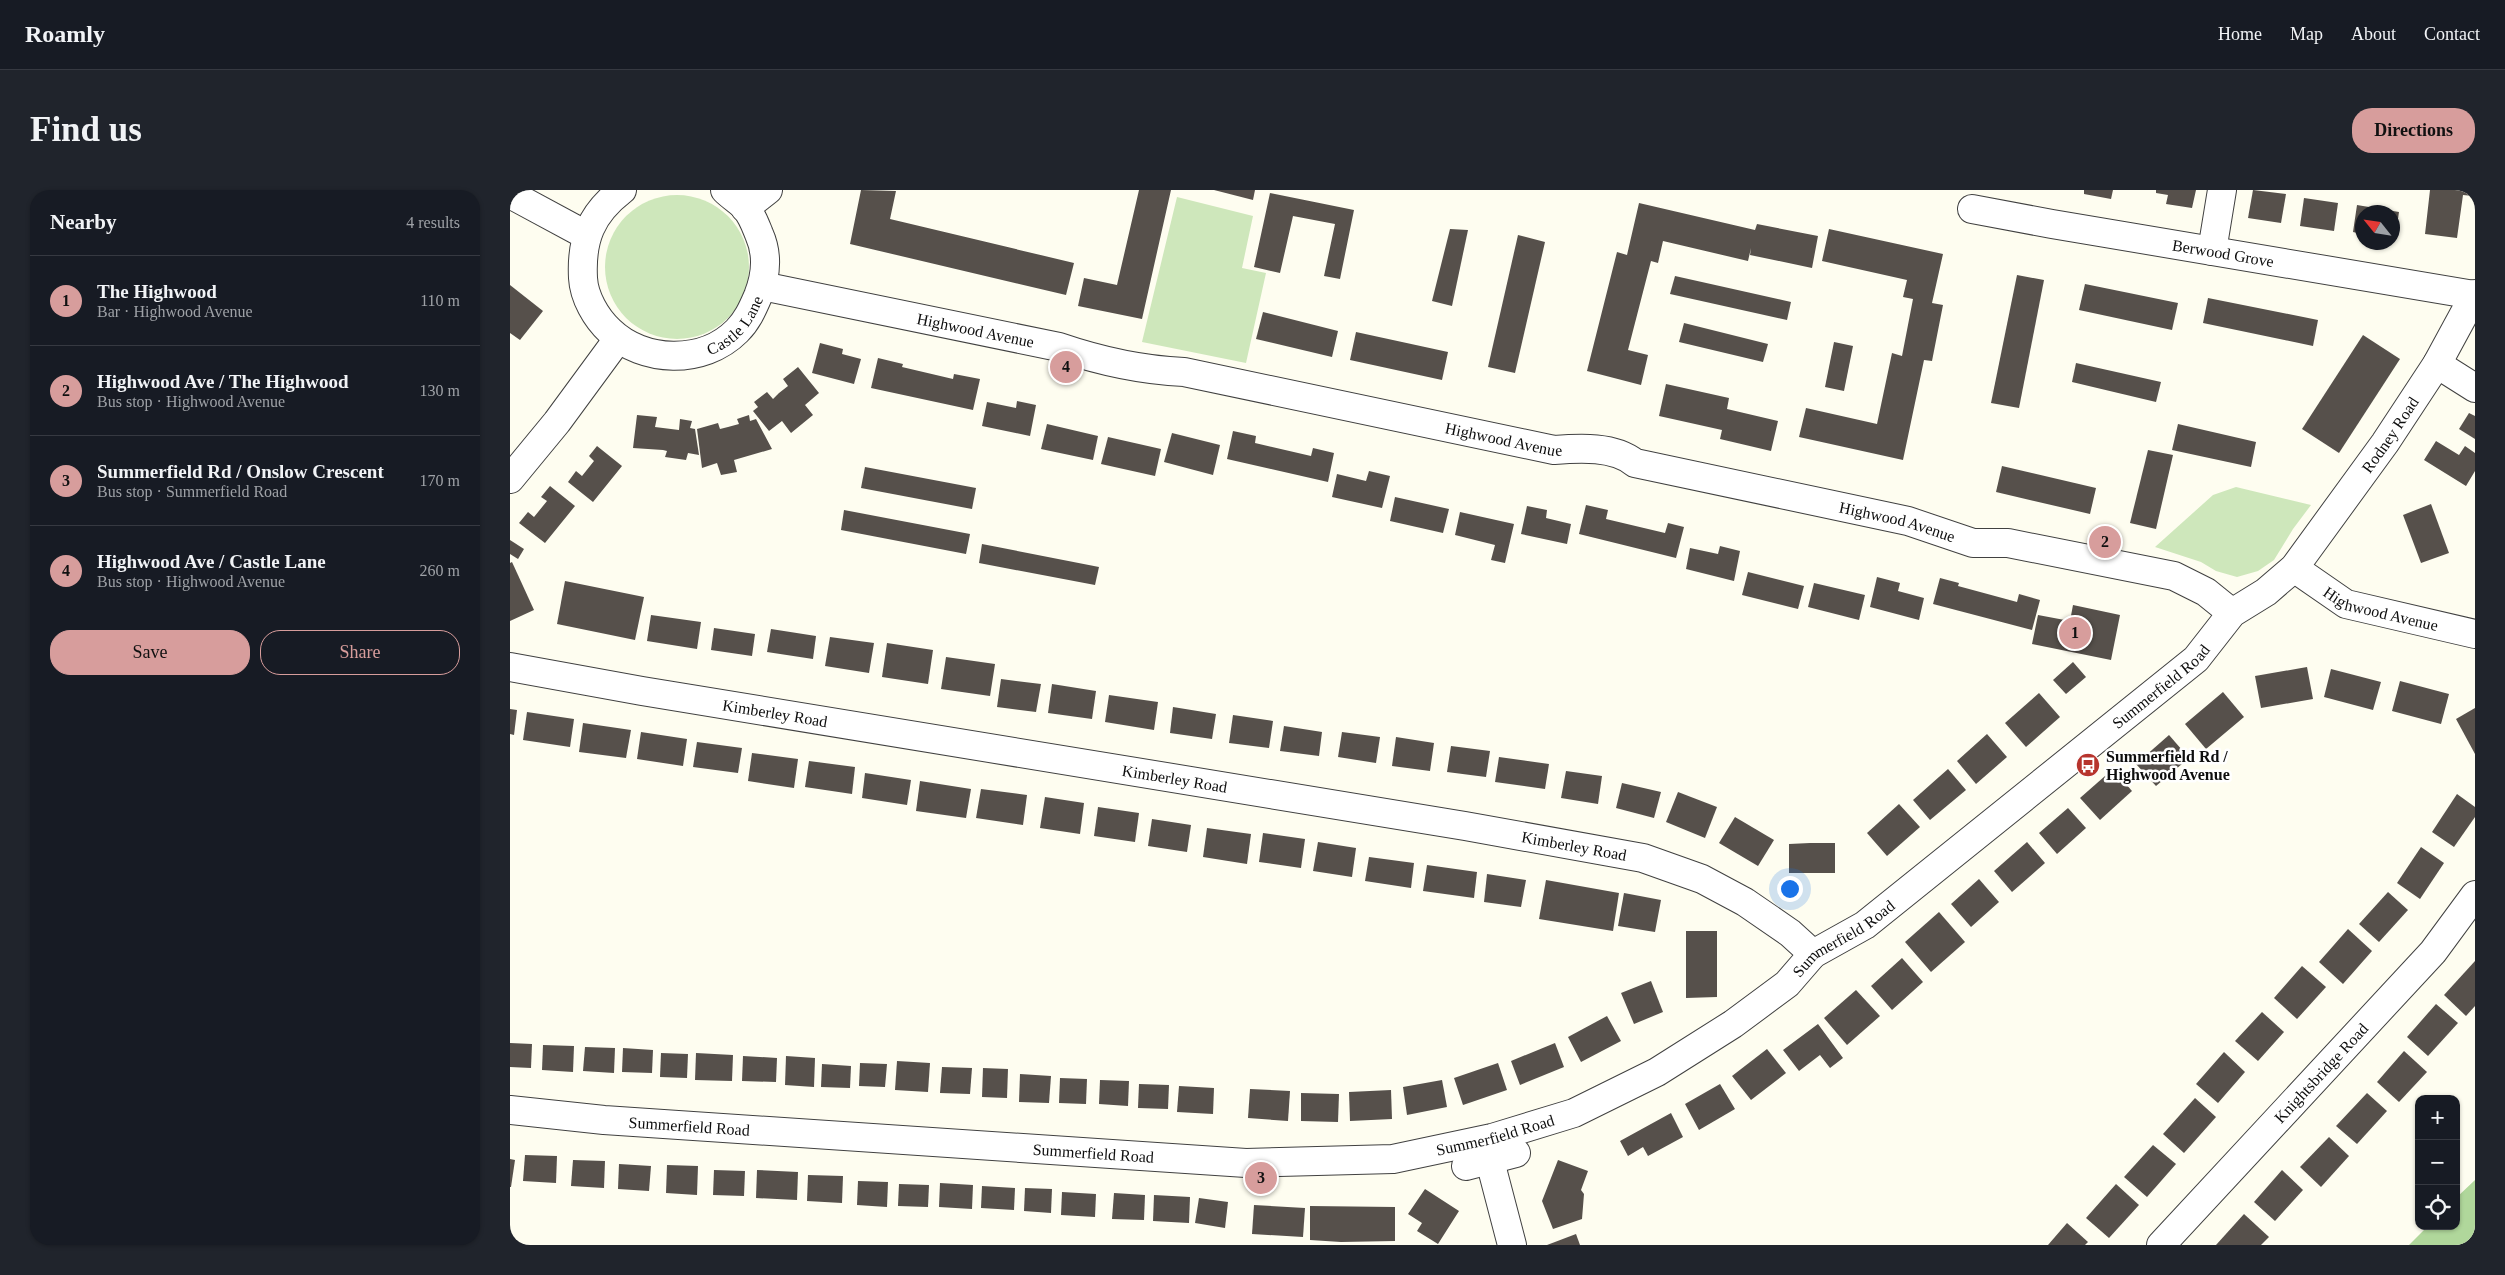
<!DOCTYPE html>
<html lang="en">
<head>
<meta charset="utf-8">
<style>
  body { margin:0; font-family:"Times New Roman",serif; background:#20242c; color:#f1f3f6 }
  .controls { position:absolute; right:15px; bottom:15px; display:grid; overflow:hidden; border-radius:10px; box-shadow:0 1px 4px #0004 }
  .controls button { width:45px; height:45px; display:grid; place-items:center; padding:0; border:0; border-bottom:1px solid #363941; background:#171b24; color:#f1f3f6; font:25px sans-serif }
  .compass { position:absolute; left:1845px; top:15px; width:45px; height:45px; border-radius:50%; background:#171b24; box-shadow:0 1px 4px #0004; rotate:300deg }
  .you { position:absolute; left:1279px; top:698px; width:18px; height:18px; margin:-12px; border:4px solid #fff; border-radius:50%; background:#1a73e8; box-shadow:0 0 0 8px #1a73e833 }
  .badge { display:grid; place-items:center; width:32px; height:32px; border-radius:50%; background:#d79d9c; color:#111; font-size:16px; font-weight:700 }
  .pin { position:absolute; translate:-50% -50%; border:2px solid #fff; box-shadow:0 1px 5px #0006 }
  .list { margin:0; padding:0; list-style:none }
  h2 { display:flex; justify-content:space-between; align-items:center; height:65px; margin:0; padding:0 20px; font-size:21px }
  h2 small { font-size:16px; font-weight:400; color:#9ea1a6 }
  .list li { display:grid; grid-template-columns:32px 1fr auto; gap:15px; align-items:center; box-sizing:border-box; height:90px; padding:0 20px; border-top:1px solid #363941 }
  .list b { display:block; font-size:19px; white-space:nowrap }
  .list p { margin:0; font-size:16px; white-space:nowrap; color:#9ea1a6 }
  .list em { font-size:16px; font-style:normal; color:#9ea1a6 }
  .actions { display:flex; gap:10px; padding:15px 20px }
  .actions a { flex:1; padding:11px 0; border:1px solid #d79d9c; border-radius:20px; text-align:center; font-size:18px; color:#d79d9c }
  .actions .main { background:#d79d9c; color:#111 }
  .icon { flex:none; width:28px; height:28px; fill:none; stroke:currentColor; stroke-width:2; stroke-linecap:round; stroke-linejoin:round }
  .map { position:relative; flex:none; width:1965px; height:1055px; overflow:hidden; border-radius:20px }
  header { display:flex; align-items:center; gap:30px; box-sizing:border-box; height:70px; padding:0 25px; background:#171b24; border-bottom:1px solid #363941 }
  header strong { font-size:24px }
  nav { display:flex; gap:28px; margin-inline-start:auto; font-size:18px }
  .intro { display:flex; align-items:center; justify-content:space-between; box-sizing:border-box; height:120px; padding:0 30px }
  h1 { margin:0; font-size:35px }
  .button { padding:12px 22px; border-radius:20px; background:#d79d9c; color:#111; font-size:18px; font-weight:700 }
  main { display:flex; gap:30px; padding:0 30px }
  aside { flex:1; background:#171b24; border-radius:20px; box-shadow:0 1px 4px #0004 }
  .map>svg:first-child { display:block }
  .green { fill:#cee7bb }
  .forest { fill:#b0d79b }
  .building { fill:#56504b }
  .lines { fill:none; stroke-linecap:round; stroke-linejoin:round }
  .minor-casing { stroke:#414141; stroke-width:30 }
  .minor { stroke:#fff; stroke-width:28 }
  .labels { text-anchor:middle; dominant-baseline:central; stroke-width:5; stroke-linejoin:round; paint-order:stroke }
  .street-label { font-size:16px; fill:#0e0e0e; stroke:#fff }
  .poi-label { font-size:16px; font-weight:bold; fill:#0e0e0e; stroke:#fff; text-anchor:start }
</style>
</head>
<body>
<header>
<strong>Roamly</strong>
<nav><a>Home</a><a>Map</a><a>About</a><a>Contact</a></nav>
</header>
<div class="intro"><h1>Find us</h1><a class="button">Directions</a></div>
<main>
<aside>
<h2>Nearby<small>4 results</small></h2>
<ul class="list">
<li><span class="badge">1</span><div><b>The Highwood</b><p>Bar · Highwood Avenue</p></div><em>110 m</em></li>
<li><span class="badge">2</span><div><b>Highwood Ave / The Highwood</b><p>Bus stop · Highwood Avenue</p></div><em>130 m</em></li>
<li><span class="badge">3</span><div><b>Summerfield Rd / Onslow Crescent</b><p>Bus stop · Summerfield Road</p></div><em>170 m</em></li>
<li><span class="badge">4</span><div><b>Highwood Ave / Castle Lane</b><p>Bus stop · Highwood Avenue</p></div><em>260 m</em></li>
</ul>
<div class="actions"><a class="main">Save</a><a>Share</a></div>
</aside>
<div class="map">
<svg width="1965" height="1055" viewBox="0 0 1965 1055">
  <rect width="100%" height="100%" fill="#fefdf0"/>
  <g class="green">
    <circle cx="167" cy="77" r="72"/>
    <path d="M667 7 743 26 732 78 756 83 736 173 632 152Z"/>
    <path d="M1726 297 1801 315 1783 339 1764 370 1748 381 1727 387 1706 381 1691 372 1645 357 1703 305Z"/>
  </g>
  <path class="forest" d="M1965 990V1055H1899L1918 1036H1946V1008Z"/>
  <g class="building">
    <path d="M351 0 386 1 380 29 564 73 556 105 340 54Z"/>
    <path d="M629 0H661L632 129 568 116 574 88 607 95Z"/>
    <path d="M704 0H745L743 10Z"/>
    <path d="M1574 0H1603L1601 9 1574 4Z"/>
    <path d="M1646 0H1686L1682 18 1656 14 1658 5 1646 3Z"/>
    <path d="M1743 0 1776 4 1771 33 1738 28Z"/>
    <path d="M1920 0H1964L1963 6 1953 5 1947 48 1915 44Z"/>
    <path d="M760 3 844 20 830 89 814 86 825 34 783 26 770 83 744 77Z"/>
    <path d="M1794 8 1828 13 1824 41 1790 36Z"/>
    <path d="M1129 13 1245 40 1247 34 1308 46 1302 78 1240 65 1241 58 1238 71 1153 51 1148 73 1141 71 1118 160 1138 165 1131 195 1077 181 1107 62 1117 65Z"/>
    <path d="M1847 15 1889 22 1885 49H1882V22H1852V44L1843 42Z"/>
    <path d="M940 39 958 40 942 116 922 111Z"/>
    <path d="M1319 39 1433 64 1422 113 1433 115 1422 171 1414 170 1393 270 1289 247 1296 218 1367 234 1382 163 1392 166 1403 109 1393 107 1397 90 1312 71Z"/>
    <path d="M1008 45 1035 52 1005 183 978 177Z"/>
    <path d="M1507 85 1534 90 1509 218 1481 213Z"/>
    <path d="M1165 86 1281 112 1277 130 1160 104Z"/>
    <path d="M1575 94 1668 113 1662 140 1569 120Z"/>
    <path d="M0 95 33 121 10 150 0 143Z"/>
    <path d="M1698 108 1808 130 1803 156 1693 133Z"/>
    <path d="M753 122 828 141 822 167 746 149Z"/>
    <path d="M1174 133 1258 154 1253 172 1169 152Z"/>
    <path d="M846 142 938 162 932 190 840 170Z"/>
    <path d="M1853 145 1890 169 1829 263 1792 239Z"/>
    <path d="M1324 152 1343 156 1334 201 1315 197Z"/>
    <path d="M310 153 333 159 332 164 351 169 344 194 302 183Z"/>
    <path d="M368 168 393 174 392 177 443 189 444 184 470 189 463 220 361 198Z"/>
    <path d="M1566 173 1651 192 1646 212 1562 192Z"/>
    <path d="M288 177 309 203 295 215 303 225 281 243 272 231 259 241 243 221 248 217 244 212 257 202 263 209 269 203 278 196 273 189Z"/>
    <path d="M1156 194 1219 208 1217 219 1268 231 1261 261 1210 249 1212 240 1149 226Z"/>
    <path d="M507 211 526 215 520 246 472 236 477 212 506 218Z"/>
    <path d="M1959 223 1965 226V249L1949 239Z"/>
    <path d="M127 225 147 227 145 237 169 240 170 229 182 231 180 238 185 239 189 265 178 263 176 270 155 267 157 261 153 260 123 258Z"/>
    <path d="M239 225 240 231 246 229 262 259 224 270 227 282 211 285 207 273 192 278 187 239 208 233 210 239 218 237 229 234 227 229Z"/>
    <path d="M537 234 588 246 583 270 531 259Z"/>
    <path d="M1668 234 1746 252 1741 277 1662 260Z"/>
    <path d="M723 241 746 246 745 253 801 266 803 258 824 263 818 292 717 269Z"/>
    <path d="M662 243 710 255 703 285 654 272Z"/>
    <path d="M598 247 651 259 645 286 591 274Z"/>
    <path d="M1926 251 1949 265 1955 256 1965 263V281L1956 296 1914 270Z"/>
    <path d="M87 256 112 276 83 312 58 292 66 281 72 286 84 271 79 266Z"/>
    <path d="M1638 260 1663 265 1646 339 1620 333Z"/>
    <path d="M1492 276 1586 298 1580 324 1486 302Z"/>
    <path d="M355 277 466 298 462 319 351 298Z"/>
    <path d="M859 281 880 286 872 318 822 307 827 284 856 291Z"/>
    <path d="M40 296 65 316 35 353 9 333 18 322 24 327 37 311 31 307Z"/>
    <path d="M885 307 939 319 933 343 880 331Z"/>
    <path d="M1921 314 1939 363 1911 373 1893 325Z"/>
    <path d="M1076 315 1098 320 1096 329 1155 343 1158 333 1174 337 1166 368 1069 344Z"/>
    <path d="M1017 316 1037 320 1036 328 1061 334 1057 354 1011 344Z"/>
    <path d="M334 320 460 344 456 364 331 340Z"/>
    <path d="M950 322 1004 334 995 373 981 370 985 355 945 345Z"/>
    <path d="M0 350 14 359 8 369 0 364Z"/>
    <path d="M472 354 589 377 585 395 469 373Z"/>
    <path d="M1210 356 1230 361 1224 391 1176 379 1180 358 1208 364Z"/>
    <path d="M2 372 24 420 0 431V373Z"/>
    <path d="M1238 382 1294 396 1288 419 1232 405Z"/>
    <path d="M1367 387 1390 393 1388 401 1414 408 1409 430 1360 417Z"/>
    <path d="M1430 388 1449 393 1448 396 1507 412 1509 404 1530 410 1522 440 1423 414Z"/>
    <path d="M55 391 134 407 125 450 47 434Z"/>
    <path d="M1304 393 1355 405 1349 430 1298 417Z"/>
    <path d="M1563 415 1610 425 1601 470 1522 454 1528 425 1560 431Z"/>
    <path d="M141 425 191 432 187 459 137 451Z"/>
    <path d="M204 438 245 444 242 466 201 460Z"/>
    <path d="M261 439 306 446 303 469 257 462Z"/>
    <path d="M320 447 364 453 359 483 315 476Z"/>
    <path d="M377 453 423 460 418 494 372 487Z"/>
    <path d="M436 467 485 474 480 506 431 499Z"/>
    <path d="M1563 472 1576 487 1556 504 1543 490Z"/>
    <path d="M1797 477 1803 509 1751 518 1745 486Z"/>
    <path d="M1821 479 1871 492 1863 520 1814 507Z"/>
    <path d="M491 489 531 494 526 522 487 517Z"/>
    <path d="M1890 491 1939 504 1931 534 1882 521Z"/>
    <path d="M542 494 586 501 582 529 538 523Z"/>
    <path d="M1713 502 1734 527 1696 559 1675 534Z"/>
    <path d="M1529 503 1550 527 1516 557 1495 533Z"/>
    <path d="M599 505 648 512 644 540 595 532Z"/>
    <path d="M663 517 706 524 702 549 660 543Z"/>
    <path d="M1965 518V564L1946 529Z"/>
    <path d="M0 519 7 520 4 545 0 544Z"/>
    <path d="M17 522 64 529 60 557 13 550Z"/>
    <path d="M723 525 763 531 759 558 719 553Z"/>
    <path d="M73 533 121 540 116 568 69 562Z"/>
    <path d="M774 536 812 542 809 566 770 561Z"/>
    <path d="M131 542 177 549 173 576 127 569Z"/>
    <path d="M832 542 870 547 866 573 828 567Z"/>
    <path d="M1477 544 1497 567 1466 594 1447 571Z"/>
    <path d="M1659 545 1679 568 1646 596 1626 574Z"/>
    <path d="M886 547 924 553 920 581 882 576Z"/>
    <path d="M187 552 232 558 228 583 183 577Z"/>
    <path d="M941 556 980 561 976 587 937 582Z"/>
    <path d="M242 563 288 569 284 598 238 591Z"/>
    <path d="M989 567 1039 574 1035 599 985 592Z"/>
    <path d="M299 571 345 577 342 604 295 597Z"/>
    <path d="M1438 579 1456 600 1420 630 1403 610Z"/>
    <path d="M1603 579 1622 601 1590 630 1570 608Z"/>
    <path d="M1056 581 1092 586 1088 614 1051 608Z"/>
    <path d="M355 583 401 590 397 615 352 608Z"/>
    <path d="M410 591 461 599 456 628 406 621Z"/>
    <path d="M1112 593 1151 602 1144 628 1106 618Z"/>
    <path d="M471 599 517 605 513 635 466 628Z"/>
    <path d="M1168 602 1207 617 1195 648 1156 632Z"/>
    <path d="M1947 604 1965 617V627L1944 657 1922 642Z"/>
    <path d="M535 607 574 613 570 644 530 638Z"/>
    <path d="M1389 614 1410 637 1377 666 1357 643Z"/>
    <path d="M588 617 629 623 625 652 584 646Z"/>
    <path d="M1558 618 1576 638 1547 664 1529 643Z"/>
    <path d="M1225 627 1264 650 1248 676 1209 653Z"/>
    <path d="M642 629 681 635 677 662 638 656Z"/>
    <path d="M697 638 741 644 737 674 693 667Z"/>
    <path d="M753 643 795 649 791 678 749 672Z"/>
    <path d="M808 652 846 658 842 687 803 681Z"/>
    <path d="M1517 652 1535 673 1502 702 1484 681Z"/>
    <path d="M1300 653H1325V683H1279V654Z"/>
    <path d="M1911 657 1934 673 1910 709 1887 693Z"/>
    <path d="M859 667 904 673 901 698 855 691Z"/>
    <path d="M917 675 967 682 964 708 913 701Z"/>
    <path d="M977 684 1016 690 1011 717 974 712Z"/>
    <path d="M1469 689 1489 712 1461 737 1441 714Z"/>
    <path d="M1036 690 1109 703 1103 741 1029 729Z"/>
    <path d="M1878 702 1898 720 1869 752 1849 734Z"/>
    <path d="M1114 703 1151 710 1145 742 1108 736Z"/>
    <path d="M1429 722 1455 752 1421 782 1395 752Z"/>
    <path d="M1838 739 1862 761 1833 794 1809 772Z"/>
    <path d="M1176 741H1207V807L1176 808Z"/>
    <path d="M1392 768 1413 792 1382 820 1361 796Z"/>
    <path d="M1965 771V816L1956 826 1934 805Z"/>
    <path d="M1792 776 1816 797 1787 829 1764 808Z"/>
    <path d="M1141 791 1153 822 1124 834 1111 803Z"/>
    <path d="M1346 800 1370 826 1337 855 1314 828Z"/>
    <path d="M1926 814 1948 833 1918 866 1897 847Z"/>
    <path d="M1752 822 1774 842 1748 871 1725 851Z"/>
    <path d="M1097 826 1111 851 1071 872 1058 847Z"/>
    <path d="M1308 834 1333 868 1320 878 1310 865 1289 881 1273 860Z"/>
    <path d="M0 853 22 854 21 878 0 877Z"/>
    <path d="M1045 853 1054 877 1010 895 1001 871Z"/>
    <path d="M33 855 64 856 63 882 32 880Z"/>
    <path d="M75 857 105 858 104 883 73 881Z"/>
    <path d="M113 858 143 860 142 883 112 882Z"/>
    <path d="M1257 859 1276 883 1241 910 1222 886Z"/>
    <path d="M1894 861 1917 882 1889 912 1867 892Z"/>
    <path d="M1714 862 1735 882 1708 913 1686 894Z"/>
    <path d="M151 863 178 864 177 888 150 887Z"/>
    <path d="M186 863 223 865 222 891 185 890Z"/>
    <path d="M233 866 267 868 266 892 232 891Z"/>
    <path d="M276 866 305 868 304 897 275 895Z"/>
    <path d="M387 871 420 873 418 902 385 900Z"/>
    <path d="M350 873 377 874 375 897 349 896Z"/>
    <path d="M988 873 997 900 953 915 944 888Z"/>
    <path d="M312 874 341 876 340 898 311 897Z"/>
    <path d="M432 877 462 878 460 904 430 903Z"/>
    <path d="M473 878 498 879 497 908 472 907Z"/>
    <path d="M510 884 541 886 539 913 509 912Z"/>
    <path d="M550 888 577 889 576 914 549 913Z"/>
    <path d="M590 890 619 891 618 916 589 914Z"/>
    <path d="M932 890 937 917 897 925 893 897Z"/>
    <path d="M629 894 659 895 658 919 628 918Z"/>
    <path d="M1210 894 1225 919 1189 940 1175 914Z"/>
    <path d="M669 896 704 898 703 924 667 922Z"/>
    <path d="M740 899 780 901 778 931 738 928Z"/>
    <path d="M881 900 882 929 840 931 839 902Z"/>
    <path d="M791 903 829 904 828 932 791 931Z"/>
    <path d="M1857 903 1877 921 1847 954 1826 936Z"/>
    <path d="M1685 908 1706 927 1674 963 1653 944Z"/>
    <path d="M1161 923 1173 947 1138 966 1133 957 1118 966 1110 951Z"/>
    <path d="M1819 947 1839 966 1811 997 1790 977Z"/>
    <path d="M1643 955 1666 974 1637 1007 1614 987Z"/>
    <path d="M15 965 47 966 46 993 13 991Z"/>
    <path d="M0 969 5 970 1 997H0Z"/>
    <path d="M63 970 95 971 94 998 61 996Z"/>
    <path d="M1048 970 1078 981 1071 1000 1074 1004 1072 1029 1043 1039 1032 1011Z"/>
    <path d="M109 974 141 976 139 1001 108 999Z"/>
    <path d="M157 975 188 976 187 1005 156 1003Z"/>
    <path d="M204 980 235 981 234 1006 203 1005Z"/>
    <path d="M247 980 288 982 287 1010 246 1008Z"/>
    <path d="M1772 980 1793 1000 1765 1031 1744 1012Z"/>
    <path d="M298 985 333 986 332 1013 297 1011Z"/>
    <path d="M348 991 378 992 377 1017 347 1015Z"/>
    <path d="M430 993 463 995 462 1019 429 1017Z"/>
    <path d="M389 994 419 995 418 1017 388 1016Z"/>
    <path d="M1606 994 1629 1015 1599 1048 1576 1028Z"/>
    <path d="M472 996 505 998 504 1020 471 1018Z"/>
    <path d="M515 998 542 999 541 1023 514 1021Z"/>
    <path d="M915 999 949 1021 928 1054 907 1041 912 1033 898 1024Z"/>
    <path d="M552 1002 586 1004 585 1027 551 1025Z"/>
    <path d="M604 1003 635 1005 634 1030 602 1029Z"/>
    <path d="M644 1005 680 1007 679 1033 643 1031Z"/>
    <path d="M689 1008 718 1012 715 1038 685 1033Z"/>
    <path d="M744 1015 795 1018 793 1047 742 1044Z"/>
    <path d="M800 1016 885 1017V1051L831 1052 800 1050Z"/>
    <path d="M1734 1024 1759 1047 1751 1055H1706Z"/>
    <path d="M1557 1033 1578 1052 1575 1055H1538Z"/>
    <path d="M1066 1044 1070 1055H1037Z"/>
  </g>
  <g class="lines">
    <g class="minor-casing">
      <g id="minor">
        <path id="s1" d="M112 0C81 24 71 49 73 88 74 107 86 128 100 141 133 173 193 175 227 141 237 131 242 120 248 106 256 86 258 64 249 44 245 34 242 25 235 17 229 11 221 6 215 0"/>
        <path d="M0 4 76 45"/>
        <path d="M235 18 258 0"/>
        <path id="s2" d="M1462 19 1542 34 1964 105"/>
        <path d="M1702 61 1712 0"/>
        <path id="s3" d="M252 96 549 157C590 171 629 180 674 182L1044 260C1070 258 1104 256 1125 273L1398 331 1463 353H1498L1664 386 1696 402 1722 423"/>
        <path d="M1927 174 1965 198"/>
        <path d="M0 289 47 232 108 149"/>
        <path id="s4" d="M1784 378 1836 414 1965 444"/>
        <path id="s5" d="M0 477 132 501 955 636 1133 668 1192 689 1235 712 1280 743 1303 764"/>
        <path id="s6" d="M0 920 94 930 736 973 883 969 982 948 1064 923 1147 882 1223 834 1277 794 1303 764 1355 735 1686 469 1722 423 1756 402 1784 378 1875 253 1927 174 1965 104"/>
        <path d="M980 971 1002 1055"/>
        <path d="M956 976 1006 963"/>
        <path id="s7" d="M1651 1055 1923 762 1965 705"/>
      </g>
    </g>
    <use href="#minor" class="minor"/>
  </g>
  <defs>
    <g id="bus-disc" transform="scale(1.25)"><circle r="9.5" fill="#b7342d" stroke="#fff"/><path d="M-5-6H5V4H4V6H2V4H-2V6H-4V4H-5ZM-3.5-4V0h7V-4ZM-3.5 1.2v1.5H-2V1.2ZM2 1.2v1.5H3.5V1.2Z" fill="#fff"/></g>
  </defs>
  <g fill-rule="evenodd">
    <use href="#bus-disc" x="1578" y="575"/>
  </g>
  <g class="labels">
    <g class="street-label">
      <text stroke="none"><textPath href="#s2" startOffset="255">Berwood Grove</textPath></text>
      <text stroke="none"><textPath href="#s1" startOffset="304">Castle Lane</textPath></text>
      <text stroke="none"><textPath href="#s3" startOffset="218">Highwood Avenue</textPath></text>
      <text stroke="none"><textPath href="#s6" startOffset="2145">Rodney Road</textPath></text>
      <text stroke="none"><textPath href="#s3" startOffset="758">Highwood Avenue</textPath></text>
      <text stroke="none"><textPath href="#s3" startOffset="1162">Highwood Avenue</textPath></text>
      <text stroke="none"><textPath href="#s4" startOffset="98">Highwood Avenue</textPath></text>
      <text stroke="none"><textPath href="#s6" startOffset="1801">Summerfield Road</textPath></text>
      <text stroke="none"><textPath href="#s5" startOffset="269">Kimberley Road</textPath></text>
      <text stroke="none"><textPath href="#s5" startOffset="674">Kimberley Road</textPath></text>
      <text stroke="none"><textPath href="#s5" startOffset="1079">Kimberley Road</textPath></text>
      <text stroke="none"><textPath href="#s6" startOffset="1395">Summerfield Road</textPath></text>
      <text stroke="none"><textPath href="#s7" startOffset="235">Knightsbridge Road</textPath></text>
      <text stroke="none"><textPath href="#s6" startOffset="180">Summerfield Road</textPath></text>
      <text stroke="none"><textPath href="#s6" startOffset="990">Summerfield Road</textPath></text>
      <text stroke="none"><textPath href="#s6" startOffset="585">Summerfield Road</textPath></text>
    </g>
    <g class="poi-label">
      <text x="1596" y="566">Summerfield Rd /<tspan x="1596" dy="18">Highwood Avenue</tspan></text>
    </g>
  </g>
</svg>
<div class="controls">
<button>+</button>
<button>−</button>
<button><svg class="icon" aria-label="locate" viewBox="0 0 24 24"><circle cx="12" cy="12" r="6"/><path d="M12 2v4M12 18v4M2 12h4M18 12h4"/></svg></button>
</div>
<svg class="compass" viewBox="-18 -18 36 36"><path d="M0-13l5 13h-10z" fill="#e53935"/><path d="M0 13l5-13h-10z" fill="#9ea1a6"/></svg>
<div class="you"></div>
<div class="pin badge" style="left:1565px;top:443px">1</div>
<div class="pin badge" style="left:1595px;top:352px">2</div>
<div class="pin badge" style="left:751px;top:988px">3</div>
<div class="pin badge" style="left:556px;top:177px">4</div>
</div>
</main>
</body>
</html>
